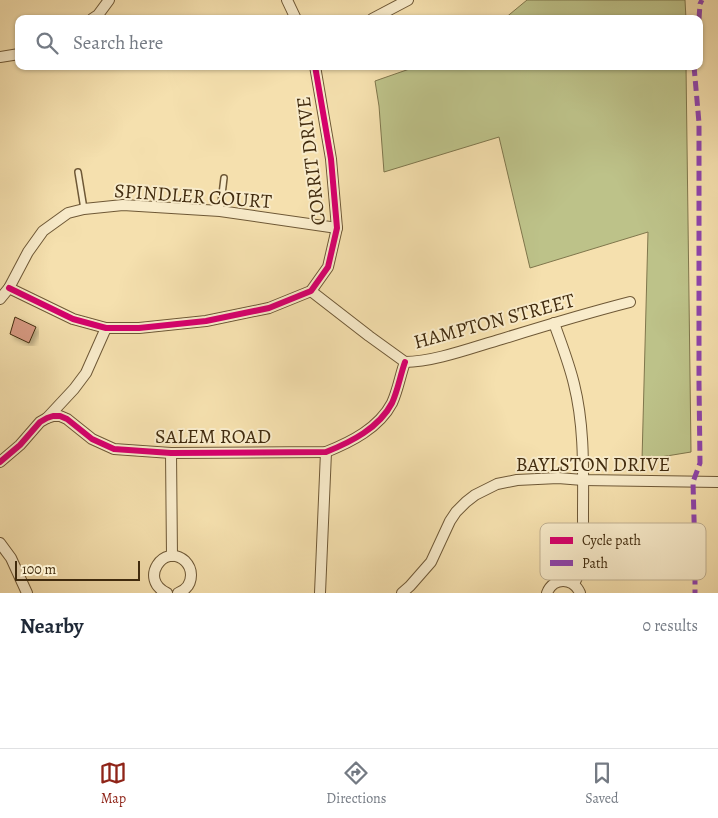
<!DOCTYPE html>
<html lang="en">
<head>
<meta charset="utf-8">
<style>
  body { margin:0; font-family:Alegreya,serif; background:#f2f2f3; color:#1f2937 }
  .scale { position:absolute; left:15px; bottom:12px; width:125px; box-sizing:border-box; padding-left:5px; border:2px solid #412b0e; border-top:0; font-size:14px; line-height:18px; white-space:nowrap; color:#412b0e; -webkit-text-stroke:4px #f8ebca; paint-order:stroke }
  .list { margin:0; padding:0; list-style:none }
  h2 { display:flex; justify-content:space-between; align-items:center; height:65px; margin:0; padding:0 20px; font-size:21px }
  h2 small { font-size:16px; font-weight:400; color:#747a83 }
  .icon { flex:none; width:28px; height:28px; fill:none; stroke:currentColor; stroke-width:2; stroke-linecap:round; stroke-linejoin:round }
  .map { position:relative; flex:none; width:718px; height:593px; overflow:hidden }
  .search { position:absolute; background:#fff; box-shadow:0 1px 4px #0004; left:15px; right:15px; top:15px; height:55px; display:flex; align-items:center; gap:12px; box-sizing:border-box; padding:0 18px; border-radius:10px; color:#747a83; font-size:19px }
  .sheet { height:155px; background:#fff }
  nav { display:flex; justify-content:space-around; align-items:center; box-sizing:border-box; height:70px; border-top:1px solid #e0e1e3; background:#fff; font-size:14px; color:#747a83 }
  nav a { display:grid; justify-items:center; gap:2px }
  nav .on { color:#8f2418 }
  .map>svg:first-child { display:block }
  .green { fill:#bdc289; stroke:#7f764c }
  .building { fill:#d99b84; stroke:#412b0e; filter:url(#shadow) }
  .lines { fill:none; stroke-linecap:round; stroke-linejoin:round }
  .lane-casing { stroke:#6e5836; stroke-width:8 }
  .street-casing { stroke:#6e5836; stroke-width:12 }
  .lane { stroke:#f8ebca; stroke-width:5 }
  .street { stroke:#f8ebca; stroke-width:10 }
  .quiet { stroke:#8e44ad; stroke-width:5; stroke-dasharray:10 5; stroke-linecap:butt }
  .cycleway-casing { stroke:#f8ebca; stroke-width:9 }
  .cycleway { stroke:#d6006c; stroke-width:6 }
  .labels { text-anchor:middle; dominant-baseline:central; stroke-width:4; stroke-linejoin:round; paint-order:stroke }
  .street-label { font-size:20px; fill:#412b0e; stroke:#f8ebca }
  .key { fill:#f8ebca; stroke:#c1b192; stroke-width:1 }
  .key-label { font-size:14px; fill:#412b0e }
</style>
</head>
<body>
<div class="map">
<svg width="718" height="593" viewBox="0 0 718 593">
  <defs>
    <filter id="shadow"><feDropShadow dx="3.5" dy="3.5" stdDeviation="2.5" flood-color="#0004"/></filter>
  </defs>
  <rect width="100%" height="100%" fill="#f5e0ae"/>
  <filter id="stains"><feTurbulence type="fractalNoise" baseFrequency=".004" numOctaves="4"/><feColorMatrix values="0 0 0 0 .2 0 0 0 0 .09 0 0 0 0 .02 0 0 0 .5 -.17"/></filter>
  <radialGradient id="worn" r=".72"><stop offset=".6" stop-color="#630" stop-opacity="0"/><stop offset="1" stop-color="#630" stop-opacity=".3"/></radialGradient>
  <g class="green">
    <path d="M527 0H685L686 19H504Z"/>
    <path d="M418 66H686L691 452 642 460 648 232 530 268 499 137 384 172 379 106 375 81Z"/>
  </g>
  <path class="building" d="M15 317 36 327 29 343 10 334Z"/>
  <g class="lines">
    <g class="lane-casing">
      <g id="lane">
        <path d="M78 172 84 209"/>
        <path d="M220 211 224 178"/>
      </g>
    </g>
    <g class="street-casing">
      <g id="street">
        <path d="M287 0 296 19"/>
        <path d="M92 19 98 15 109 0"/>
        <path d="M372 19 408 0"/>
        <path d="M0 57 19 54"/>
        <path d="M9 288 73 319 106 328H139L206 321 269 308 311 291 328 267 337 228 331 159 315 66"/>
        <path d="M311 291 369 336 405 362C434 362 474 347 502 339 544 326 587 313 630 302"/>
        <path d="M0 299 9 288 28 252 43 231 68 213 84 209 123 205 220 211 337 228"/>
        <path d="M554 323C561 343 569 363 574 384 585 428 583 473 583 517 583 540 585 563 574 584"/>
        <path d="M47 418 74 389 86 373 106 328"/>
        <path d="M171 453 172 556"/>
        <path d="M0 462 20 445 40 422 47 418 53 416H60L67 419 92 439 114 449 171 453 326 452C351 442 379 428 392 403 398 390 400 376 405 362"/>
        <path d="M0 543 11 558 27 593"/>
        <path d="M167 593C138 580 164 542 185 561 189 565 191 570 191 575 191 584 186 590 178 593"/>
        <path d="M320 593 326 452"/>
        <path d="M402 593 410 586 431 562 450 521 456 512 466 502 475 495 497 484 517 480 558 478 583 480 718 482"/>
        <path d="M547 593C553 577 573 577 580 593"/>
      </g>
    </g>
    <use href="#lane" class="lane"/>
    <use href="#street" class="street"/>
    <g class="quiet">
      <path d="M699 19 700 4 702 0"/>
      <path d="M694 66 699 123V383L700 463 693 482 695 554V593"/>
    </g>
    <g class="cycleway-casing">
      <g id="cycleway">
        <path d="M9 288 73 319 106 328H139L206 321 269 308 311 291 328 267 337 228 331 159 315 66"/>
        <path d="M0 462 20 445 40 422 47 418 53 416H60L67 419 92 439 114 449 171 453 326 452C351 442 379 428 392 403 398 390 400 376 405 362"/>
      </g>
    </g>
    <use href="#cycleway" class="cycleway"/>
  </g>
  <g class="labels">
    <g class="street-label">
      <text transform="translate(311 161) rotate(-97)">CORRIT DRIVE</text>
      <text transform="translate(193 196) rotate(4)">SPINDLER COURT</text>
      <text transform="translate(494 321) rotate(-15)">HAMPTON STREET</text>
      <text x="213" y="436">SALEM ROAD</text>
      <text x="593" y="464">BAYLSTON DRIVE</text>
    </g>
  </g>
  <rect x="540" y="523" width="166" height="57" rx="8" class="key"/>
  <rect x="550" y="537" width="23" height="7" fill="#d6006c"/>
  <rect x="550" y="560" width="23" height="6" fill="#8e44ad"/>
  <g class="key-label">
    <text x="582" y="545">Cycle path</text>
    <text x="582" y="568">Path</text>
  </g>
  <rect width="100%" height="100%" filter="url(#stains)"/>
  <rect width="100%" height="100%" fill="url(#worn)"/>
</svg>
<div class="scale">100 m</div>
<div class="search"><svg class="icon" aria-label="search" viewBox="0 0 24 24"><circle cx="10" cy="10" r="6"/><path d="M15 15l6 6"/></svg>Search here</div>
</div>
<section class="sheet">
<h2>Nearby<small>0 results</small></h2>
<ul class="list">
</ul>
</section>
<nav>
<a class="on"><svg class="icon" aria-label="map" viewBox="0 0 24 24"><path d="M3 6l6-2 6 2 6-2v14l-6 2-6-2-6 2zM9 4v14M15 6v14"/></svg>Map</a>
<a><svg class="icon" aria-label="directions" viewBox="0 0 24 24"><path d="M12 3l9 9-9 9-9-9zM9 14v-3h6M13 9l2 2-2 2"/></svg>Directions</a>
<a><svg class="icon" aria-label="saved" viewBox="0 0 24 24"><path d="M7 4h10v16l-5-4-5 4z"/></svg>Saved</a>
</nav>
</body>
</html>
